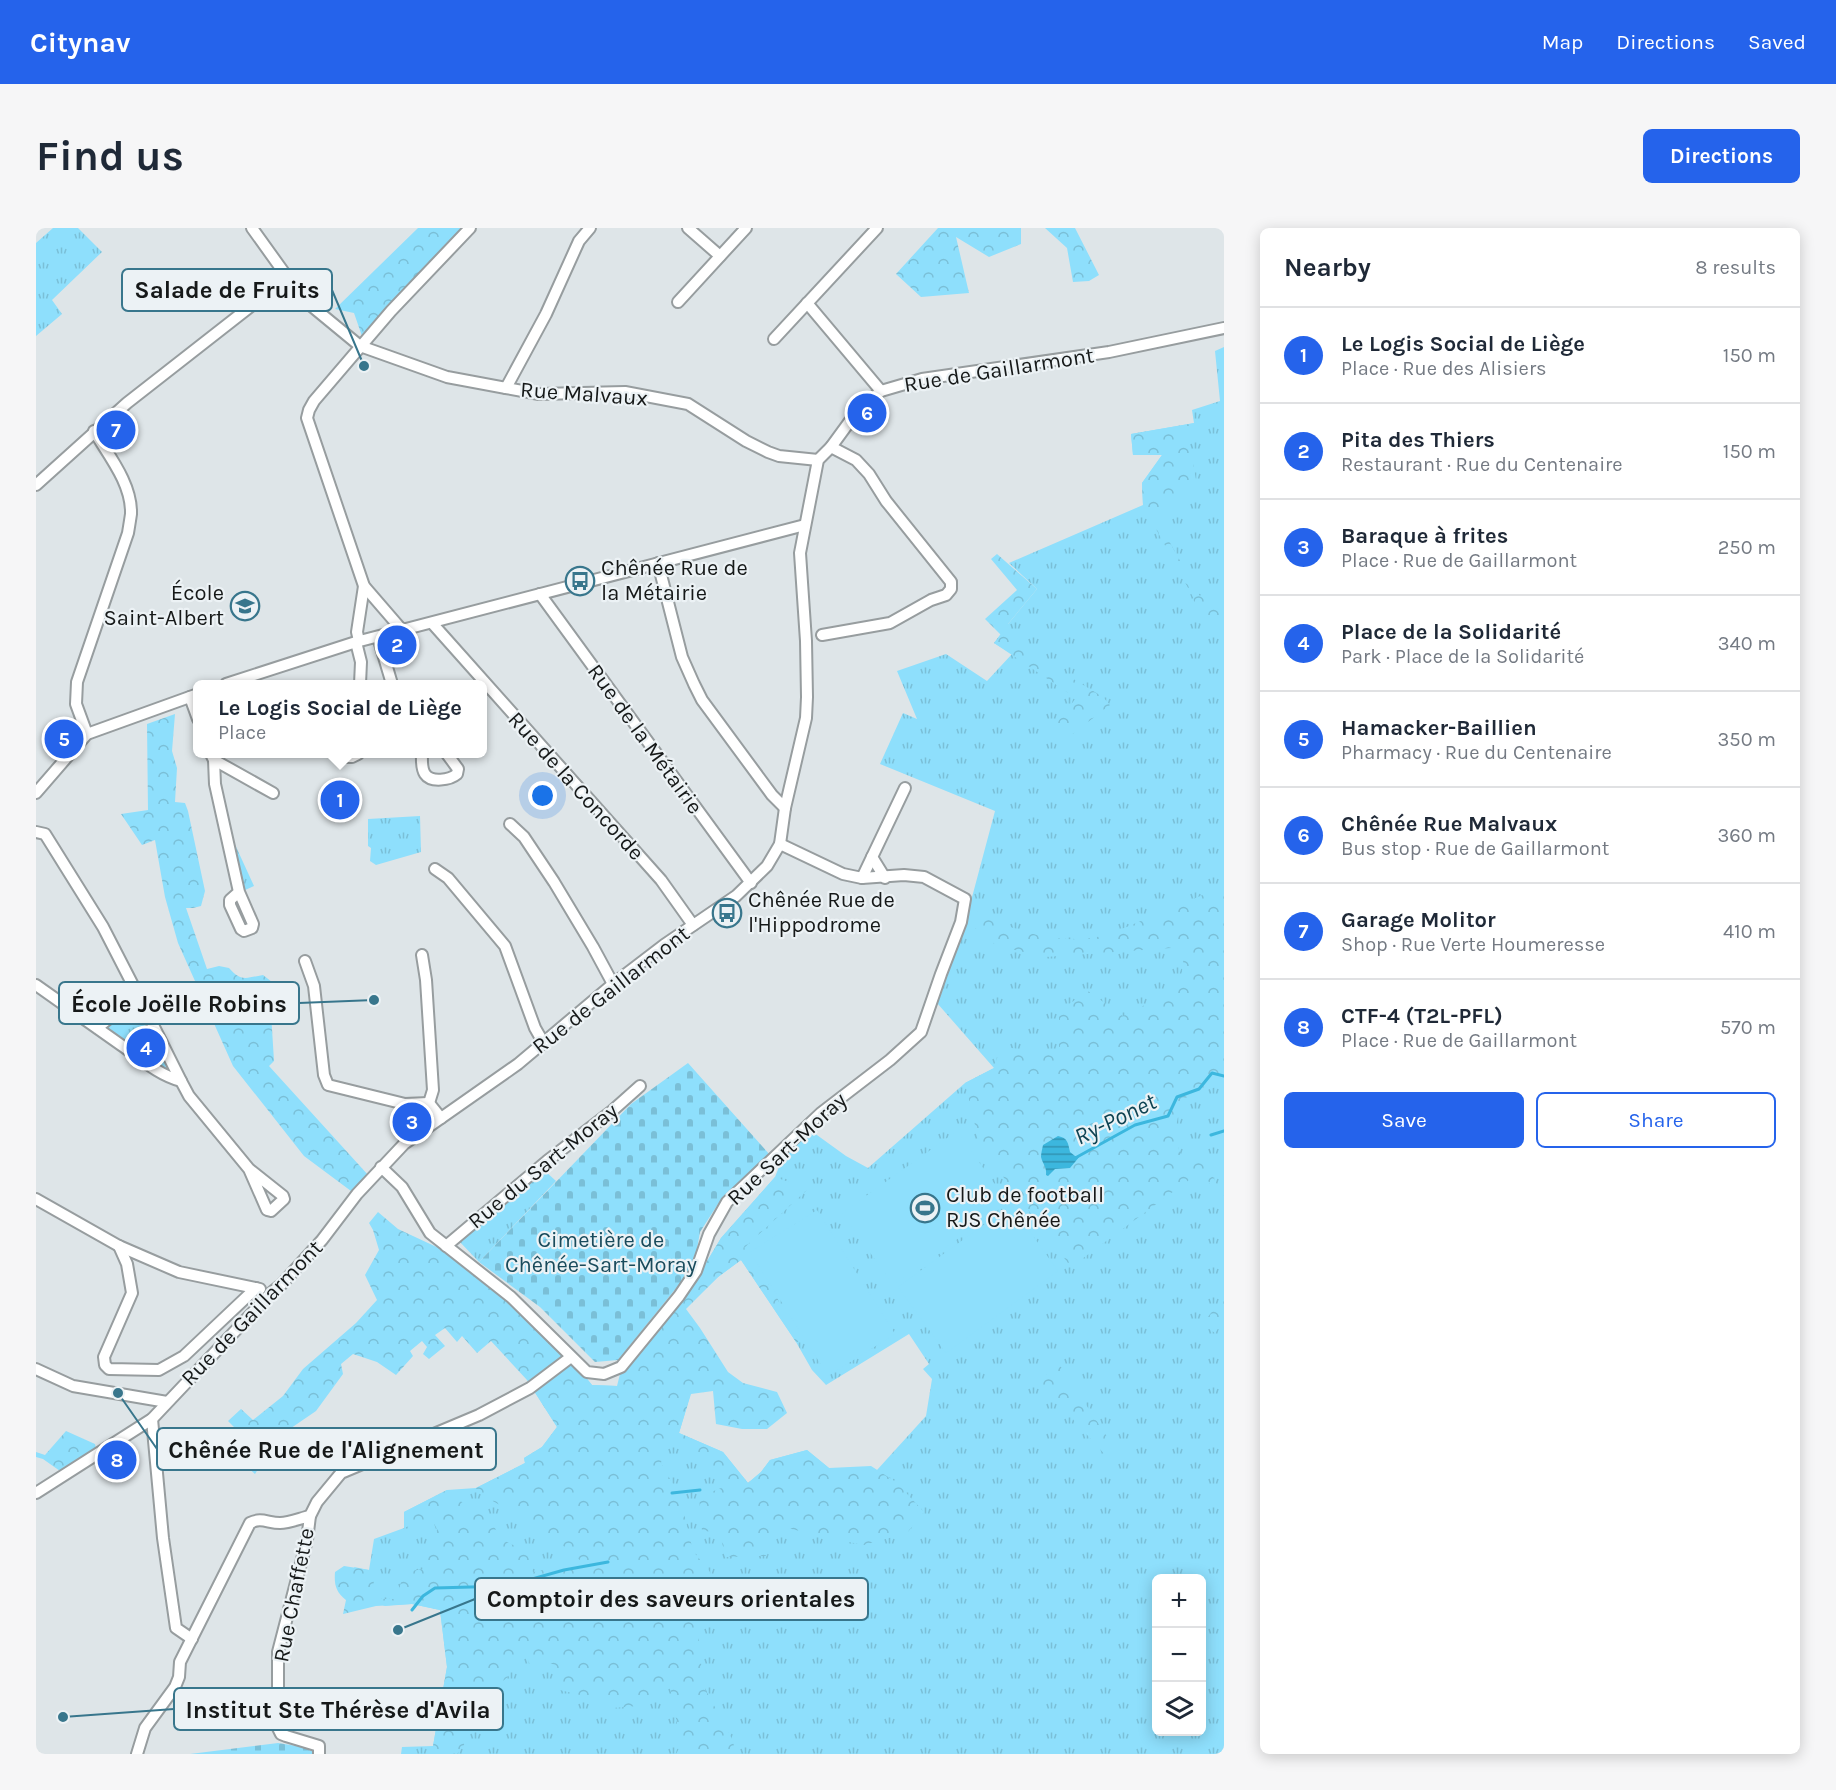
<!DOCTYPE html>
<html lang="en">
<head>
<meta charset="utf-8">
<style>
  body { margin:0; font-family:Karla,sans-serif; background:#f6f6f7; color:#1f2937 }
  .controls { position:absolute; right:18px; bottom:18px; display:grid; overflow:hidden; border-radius:9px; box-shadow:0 3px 15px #0003 }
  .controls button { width:54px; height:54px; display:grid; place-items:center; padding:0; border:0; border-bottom:2px solid #e0e1e3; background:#fff; color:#1f2937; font:30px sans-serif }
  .you { position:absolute; left:507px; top:568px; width:21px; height:21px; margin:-15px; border:4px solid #fff; border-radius:50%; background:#1a73e8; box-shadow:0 0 0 9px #1a73e833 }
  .badge { display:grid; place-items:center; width:39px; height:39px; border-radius:50%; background:#2563eb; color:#fff; font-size:20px; font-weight:700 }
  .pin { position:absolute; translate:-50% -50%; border:3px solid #fff; box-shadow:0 2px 6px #0006 }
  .popup { position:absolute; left:157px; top:452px; width:294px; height:78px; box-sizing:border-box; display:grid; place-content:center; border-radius:9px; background:#fff; filter:drop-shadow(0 2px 4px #0005); font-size:20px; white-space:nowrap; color:#747a83 }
  .popup b { font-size:22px; color:#1f2937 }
  .popup::after { content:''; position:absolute; left:50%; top:100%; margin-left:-12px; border:12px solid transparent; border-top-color:#fff }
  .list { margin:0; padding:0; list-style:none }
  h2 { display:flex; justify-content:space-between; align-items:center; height:78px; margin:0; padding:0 24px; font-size:26px }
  h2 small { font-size:20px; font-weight:400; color:#747a83 }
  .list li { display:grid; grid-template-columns:39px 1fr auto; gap:18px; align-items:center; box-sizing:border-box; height:96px; padding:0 24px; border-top:2px solid #e0e1e3 }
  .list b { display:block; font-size:22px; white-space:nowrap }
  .list p { margin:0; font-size:20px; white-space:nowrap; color:#747a83 }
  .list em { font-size:20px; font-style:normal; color:#747a83 }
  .actions { display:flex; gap:12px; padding:18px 24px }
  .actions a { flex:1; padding:14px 0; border:2px solid #2563eb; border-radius:9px; text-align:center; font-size:21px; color:#2563eb }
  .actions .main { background:#2563eb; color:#fff }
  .icon { flex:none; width:33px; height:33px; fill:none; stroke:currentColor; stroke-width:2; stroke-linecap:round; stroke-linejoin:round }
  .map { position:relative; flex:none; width:1188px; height:1526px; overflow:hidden; border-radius:9px }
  header { display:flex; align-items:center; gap:36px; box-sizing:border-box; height:84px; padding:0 30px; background:#2563eb; color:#fff }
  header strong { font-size:28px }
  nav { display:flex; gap:33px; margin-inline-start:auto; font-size:21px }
  .intro { display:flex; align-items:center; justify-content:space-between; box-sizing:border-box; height:144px; padding:0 36px }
  h1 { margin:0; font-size:42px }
  .button { padding:15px 27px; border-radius:9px; background:#2563eb; color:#fff; font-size:21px; font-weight:700 }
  main { display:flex; gap:36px; padding:0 36px }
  aside { flex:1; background:#fff; border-radius:9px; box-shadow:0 3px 15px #0003 }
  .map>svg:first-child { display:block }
  .grass { fill:url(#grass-tufts); fill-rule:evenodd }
  .forest { fill:url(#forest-crowns) }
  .cemetery { fill:url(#cemetery-stones) }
  .garden { fill:#8edffc }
  .water { fill:url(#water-rules) }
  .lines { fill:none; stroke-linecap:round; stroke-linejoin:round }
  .stream { stroke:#3cb7de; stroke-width:3 }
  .street-casing { stroke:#979d9f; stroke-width:14 }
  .street { stroke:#fff; stroke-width:10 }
  .labels { text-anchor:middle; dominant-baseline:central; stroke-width:4.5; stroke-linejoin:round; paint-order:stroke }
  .street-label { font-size:22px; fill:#161919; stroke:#ecf2f5 }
  .poi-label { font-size:22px; fill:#161919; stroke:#ecf2f5; text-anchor:start }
  .park-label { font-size:22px; fill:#194b5c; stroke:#ecf2f5 }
  .water-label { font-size:24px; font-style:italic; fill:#0e4353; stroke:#ecf2f5 }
  .leader { fill:none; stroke:#38768c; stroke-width:2 }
  .callout-dot { fill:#38768c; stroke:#ecf2f5; stroke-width:2 }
  .callout { fill:#ecf2f5; stroke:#38768c; stroke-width:2 }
  .callout-label { font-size:24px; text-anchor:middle; font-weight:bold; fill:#161919 }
</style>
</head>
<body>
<header>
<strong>Citynav</strong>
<nav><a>Map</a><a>Directions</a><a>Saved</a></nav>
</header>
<div class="intro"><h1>Find us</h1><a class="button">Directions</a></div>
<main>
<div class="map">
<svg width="1188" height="1526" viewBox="0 0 1188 1526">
  <defs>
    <pattern id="grass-tufts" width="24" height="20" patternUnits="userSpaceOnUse" patternTransform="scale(1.5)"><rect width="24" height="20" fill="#8edffc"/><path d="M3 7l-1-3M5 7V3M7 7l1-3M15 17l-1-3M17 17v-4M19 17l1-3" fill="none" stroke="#7abfd7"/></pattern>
    <pattern id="forest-crowns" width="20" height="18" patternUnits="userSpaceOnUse" patternTransform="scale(1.5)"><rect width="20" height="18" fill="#8edffc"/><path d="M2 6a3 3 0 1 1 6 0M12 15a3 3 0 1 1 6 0" fill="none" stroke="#7abfd7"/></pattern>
    <pattern id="cemetery-stones" width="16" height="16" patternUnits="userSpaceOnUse" patternTransform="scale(1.5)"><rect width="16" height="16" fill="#8edffc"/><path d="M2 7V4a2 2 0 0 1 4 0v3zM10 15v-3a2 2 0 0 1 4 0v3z" fill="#7abfd7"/></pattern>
    <pattern id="water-rules" width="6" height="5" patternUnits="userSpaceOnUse" patternTransform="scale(1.5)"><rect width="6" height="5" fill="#3cb7de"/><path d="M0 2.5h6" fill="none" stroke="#3194b3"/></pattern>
  </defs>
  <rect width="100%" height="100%" fill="#dee5e8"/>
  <g class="grass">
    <path d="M17 0H42L66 24 16 72 26 86 0 108V15Z"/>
    <path d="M1188 119V1526H365L366 1519 397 1518 411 1439 404 1382 376 1376 349 1378 335 1373 318 1339 333 1342 338 1311 368 1300V1284L411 1262 440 1260 489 1235 488 1230 506 1219 521 1199 498 1163 539 1136 556 1157 582 1158 666 1127 643 1205 687 1224 712 1255 725 1244 734 1232 771 1222 793 1240 841 1242 890 1188 896 1151 887 1141 893 1136 873 1106 790 1157 776 1142 760 1114 705 1032 682 1049 585 1142 652 1065 685 1010 739 949 745 934 774 902 810 928 832 940 929 855 958 840 901 775 931 688 959 583 844 536 867 485 881 491 861 443 910 426 951 453 976 426 958 415 972 396 1001 361 973 335 1107 277 1106 255 1126 227H1097L1095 206 1158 195 1156 182 1184 173 1179 123ZM1120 1350H1166V1504H1120Z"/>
    <path d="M384 588 385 624 340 637 334 633 335 620 332 618V591Z"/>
    <path d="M196 610 218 658 207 663Z"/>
    <path d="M98 775 100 776 132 839 131 844 69 801V797Z"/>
    <path d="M509 943 520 953 443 1034 423 1013Z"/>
  </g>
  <g class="forest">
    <path d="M382 0H427L327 111 318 85 299 81Z"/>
    <path d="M902 0H985V16L953 29 920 9 933 65 885 69 860 46Z"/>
    <path d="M1009 0H1039L1063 47 1053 53 1037 54 1031 20Z"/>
    <path d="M1159 195 1160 204 1153 212 1160 252 1139 278 1122 293 1163 367 1184 382 1188 381V389L1163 396 1157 369 1107 277 1106 255 1126 227H1097L1095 206Z"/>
    <path d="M961 326 1001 361 972 396 985 419 1067 469 1074 477 1021 518 1017 500 1040 470 958 415 965 407 949 391 981 362 955 331Z"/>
    <path d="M139 486 136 523 141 540 139 574 149 575 152 583 169 663 165 678 157 680H150L171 741 183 738 193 740C205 754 210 750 227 747L236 754 238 763 234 769 238 833 233 838 333 948 315 963 268 928 197 838 142 715 129 669 119 612 106 617 85 586 112 582 111 496Z"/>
    <path d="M1188 658V856L1146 871 1138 907 1148 937 1166 930 1188 969V980L1171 951 1153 952 1035 1039 944 918 929 855 958 840 965 818 1023 829V783L1052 763 1087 788 1144 759 1149 719 1009 729 961 718 933 695 935 686 939 682C947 690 958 693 968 697 1003 709 1037 717 1074 706Z"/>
    <path d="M739 949 772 961 708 1020 714 1024 766 1114H760L705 1032 682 1049 650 1081 664 1100 692 1144 707 1155 741 1164 751 1185 731 1201H706L680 1196 677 1163 655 1166 643 1205 687 1224 712 1255 725 1244 734 1232 771 1222 793 1240 835 1238 860 1254 888 1284 871 1305 828 1317 787 1309 736 1296 731 1328 690 1329 683 1304 666 1303 663 1269 690 1258 671 1230 630 1211 625 1235 644 1269 657 1323 674 1344 672 1366 655 1369 662 1401 667 1457 695 1509 701 1526H640L645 1517 634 1458 615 1461 612 1472 602 1478 576 1480 572 1474 520 1461 519 1437 511 1434 494 1437 489 1424 470 1434 473 1448 462 1457 453 1459 451 1492 429 1508 428 1517 421 1526 401 1521 397 1518 411 1439 404 1382 376 1376 340 1378 307 1386 310 1372C300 1364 298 1357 299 1344L308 1338 333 1342 337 1345 339 1371H360L368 1344 387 1341 391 1328 398 1324 401 1301 395 1290 368 1300V1284L411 1262 422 1270 435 1284 454 1287 463 1310 491 1324 497 1344 546 1334 512 1305 443 1265 440 1260 489 1235 488 1230 506 1219 521 1199 491 1152 455 1113 441 1125 426 1108 421 1114 409 1100 399 1107 409 1118 393 1131 387 1126 391 1119 386 1113 374 1123 377 1128 360 1147 341 1134 317 1126 305 1136 307 1146 280 1183 242 1209 219 1246 189 1219 207 1208 192 1193 205 1181 217 1192 247 1168 267 1141 320 1095 341 1072 329 1047 343 1022 337 1002 333 995 342 984 362 1001 407 1022 473 1072 539 1136 556 1157 581 1158 585 1142 652 1065 685 1010Z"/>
    <path d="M1188 1069V1092L1179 1105 1166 1096Z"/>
    <path d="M1019 1130 1080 1222 1071 1229 1005 1156Z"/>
    <path d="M30 1203 59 1216 60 1221 24 1243 7 1231 0 1229V1224L9 1227Z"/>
  </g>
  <g class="cemetery">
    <path d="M652 835 734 927 682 976 664 1004 658 1038 582 1132 559 1134 504 1079 443 1034 595 876Z"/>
    <path d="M242 1515 279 1521V1526H154Z"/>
  </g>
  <g class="garden">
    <path d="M921 903 972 975 857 1057 806 985Z"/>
    <path d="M975 977 1022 1043 910 1125 862 1059Z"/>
    <path d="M781 982 859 1106 792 1148 714 1024Z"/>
  </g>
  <path class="water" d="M1022 908C1032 910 1032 915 1034 924L1039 928H1044L1034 940 1019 941 1012 948 1010 947C1011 939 1007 937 1005 929 1005 925 1006 922 1007 917Z"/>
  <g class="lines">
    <g class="stream">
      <path d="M1175 907 1188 903"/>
      <path d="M1041 929 1099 897 1132 888 1141 869 1163 861 1176 845 1188 848"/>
      <path d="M636 1265 664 1262"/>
      <path d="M376 1382 387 1368 399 1360 471 1358 528 1342 572 1334"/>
    </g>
    <g class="street-casing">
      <g id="street">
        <path d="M216 0 267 71 324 118 411 149 470 160 503 166 589 164 652 176 710 213 732 224 743 228 782 232"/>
        <path d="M652 0 684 28"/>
        <path d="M642 74 710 0"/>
        <path d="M771 75 845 163"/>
        <path d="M738 111 841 0"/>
        <path d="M470 160 510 86 543 13 554 0"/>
        <path d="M0 257 91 175 251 50"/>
        <path d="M622 335 646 429 658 456 666 472 736 567 749 580"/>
        <path d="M504 366 715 655"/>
        <path d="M396 395 625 652 657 697"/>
        <path d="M366 402 328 358 271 190 273 182 278 173 355 83 434 0"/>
        <path d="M786 407 854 395 895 372 910 367 915 361V354L850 273 833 246 820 232 795 219"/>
        <path d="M342 409 356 456"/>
        <path d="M323 413 321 404 328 358"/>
        <path d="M320 414 325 434 324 456"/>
        <path d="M190 456 320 414 769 297"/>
        <path d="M154 469 162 491"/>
        <path d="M51 506 40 476 41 454 92 305C93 299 94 293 95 286 96 256 73 228 58 203"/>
        <path d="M175 526 178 532 179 556 203 664 217 696 216 700 208 703 205 701 194 677V672L203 664"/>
        <path d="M299 526 302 529H316L322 526"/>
        <path d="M386 526C386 532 385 540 389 546 395 555 414 552 421 546L422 541 411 526"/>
        <path d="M178 532 237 565"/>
        <path d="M0 565 51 506 162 466"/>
        <path d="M474 596 488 609 518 654 557 719 577 756"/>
        <path d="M0 604 9 606 67 699 102 767"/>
        <path d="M836 629 849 650"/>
        <path d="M399 641 412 650 469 718 499 800 507 814"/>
        <path d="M826 650 869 560"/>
        <path d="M386 727 390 752 397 862 393 875"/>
        <path d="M269 733 278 758 288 847 292 857 369 876 393 875 405 890"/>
        <path d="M0 757C28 777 57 797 85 817 104 830 122 847 145 853L102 767 61 800"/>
        <path d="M145 853 153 868 213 941 247 968 248 971 235 983 231 982 213 941"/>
        <path d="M345 939 366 959 394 1005 475 1069 551 1144 568 1146 585 1139 643 1068 660 1043 673 1006 691 974 785 885 854 832 885 804 905 746 925 694 929 671 888 649 868 647 826 650 807 646 744 616"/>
        <path d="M0 971 83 1018 143 1044 224 1061"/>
        <path d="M83 1018 91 1036 96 1065 68 1129 69 1137 73 1141 123 1142 148 1128 220 1060"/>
        <path d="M410 1018 511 933 576 883 604 858"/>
        <path d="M0 1141 37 1158 131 1174"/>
        <path d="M116 1191 127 1310 140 1400 156 1411"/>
        <path d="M0 1265 116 1191 235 1065 246 1056 286 1012 321 966 368 916 482 836 577 756 628 717 700 668 731 638 744 616 749 580 770 490 771 469 770 413 764 325 782 232 795 219 814 193 832 174 845 163 886 151 1073 124 1188 100"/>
        <path d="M101 1526 109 1500 139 1459 143 1449 144 1434 214 1295C225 1289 232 1295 244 1295 253 1295 265 1290 274 1288"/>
        <path d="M283 1526V1518L250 1508 245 1506 242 1500V1424L271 1312 274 1288 281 1274 305 1245 443 1187 494 1160 535 1129"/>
      </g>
    </g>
    <use href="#street" class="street"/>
  </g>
  <defs>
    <g id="bus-ring" transform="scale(1.5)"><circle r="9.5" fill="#ecf2f5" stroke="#38768c" stroke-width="1.5"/><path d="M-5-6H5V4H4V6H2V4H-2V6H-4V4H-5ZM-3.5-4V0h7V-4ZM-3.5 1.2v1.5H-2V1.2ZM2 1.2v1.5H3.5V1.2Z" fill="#38768c"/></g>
    <g id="school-ring" transform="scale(1.5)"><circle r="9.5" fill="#ecf2f5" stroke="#38768c" stroke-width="1.5"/><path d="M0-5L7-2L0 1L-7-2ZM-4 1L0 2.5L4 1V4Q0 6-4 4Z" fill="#38768c"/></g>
    <g id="stadium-ring" transform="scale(1.5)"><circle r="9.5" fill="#ecf2f5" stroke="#38768c" stroke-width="1.5"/><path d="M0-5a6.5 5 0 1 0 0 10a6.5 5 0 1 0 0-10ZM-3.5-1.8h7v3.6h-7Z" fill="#38768c"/></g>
  </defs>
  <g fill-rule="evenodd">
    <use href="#bus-ring" x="544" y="353"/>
    <use href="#school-ring" x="209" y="378"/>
    <use href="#bus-ring" x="691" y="685"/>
    <use href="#stadium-ring" x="889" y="980"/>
  </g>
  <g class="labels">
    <g class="street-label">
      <text transform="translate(963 142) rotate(-9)">Rue de Gaillarmont</text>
      <text transform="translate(548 166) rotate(4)">Rue Malvaux</text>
      <text transform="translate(609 511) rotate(54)">Rue de la Métairie</text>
      <text transform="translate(540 558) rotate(48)">Rue de la Concorde</text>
      <text transform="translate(575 762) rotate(-38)">Rue de Gaillarmont</text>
      <text transform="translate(751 921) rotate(-43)">Rue Sart-Moray</text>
      <text transform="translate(507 938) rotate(-39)">Rue du Sart-Moray</text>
      <text transform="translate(216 1085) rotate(-46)">Rue de Gaillarmont</text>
      <text transform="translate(258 1367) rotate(-79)">Rue Chaffette</text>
    </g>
    <g class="poi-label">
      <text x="565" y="340">Chênée Rue de<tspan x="565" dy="25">la Métairie</tspan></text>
      <text x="188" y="365" text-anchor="end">École<tspan x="188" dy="25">Saint-Albert</tspan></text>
      <text x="712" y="672">Chênée Rue de<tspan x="712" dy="25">l'Hippodrome</tspan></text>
      <text x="910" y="967">Club de football<tspan x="910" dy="25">RJS Chênée</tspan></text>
    </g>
    <g class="park-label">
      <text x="565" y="1012">Cimetière de<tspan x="565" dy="25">Chênée-Sart-Moray</tspan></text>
    </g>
    <g class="water-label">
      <text transform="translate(1079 891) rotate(-26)">Ry-Ponet</text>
    </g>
  </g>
  <path class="leader" d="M328 138L296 62M338 772L263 775M82 1165L121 1221M362 1402L439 1371M27 1489L138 1481"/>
  <g class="callout-dot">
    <circle cx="328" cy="138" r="6"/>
    <circle cx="338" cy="772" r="6"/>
    <circle cx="82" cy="1165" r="6"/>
    <circle cx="362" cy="1402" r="6"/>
    <circle cx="27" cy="1489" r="6"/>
  </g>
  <g class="callout">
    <rect x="86" y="41" width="210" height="42" rx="6"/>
    <rect x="23" y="754" width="240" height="42" rx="6"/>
    <rect x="121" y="1200" width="339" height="42" rx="6"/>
    <rect x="439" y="1350" width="393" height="42" rx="6"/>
    <rect x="138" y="1460" width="329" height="42" rx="6"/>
  </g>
  <g class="callout-label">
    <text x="191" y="70">Salade de Fruits</text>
    <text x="143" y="784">École Joëlle Robins</text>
    <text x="290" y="1230">Chênée Rue de l'Alignement</text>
    <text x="635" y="1379">Comptoir des saveurs orientales</text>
    <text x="302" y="1490">Institut Ste Thérèse d'Avila</text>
  </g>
</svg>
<div class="controls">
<button>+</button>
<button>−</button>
<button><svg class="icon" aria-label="layers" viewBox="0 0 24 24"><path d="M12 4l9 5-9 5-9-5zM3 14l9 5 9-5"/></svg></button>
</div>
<div class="you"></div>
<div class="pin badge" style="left:304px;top:572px">1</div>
<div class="popup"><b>Le Logis Social de Liège</b>Place</div>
<div class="pin badge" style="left:361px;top:417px">2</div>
<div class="pin badge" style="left:376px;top:894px">3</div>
<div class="pin badge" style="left:110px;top:820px">4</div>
<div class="pin badge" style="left:28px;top:511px">5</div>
<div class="pin badge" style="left:831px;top:185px">6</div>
<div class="pin badge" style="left:80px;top:202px">7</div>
<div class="pin badge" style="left:81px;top:1232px">8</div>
</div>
<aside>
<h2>Nearby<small>8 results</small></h2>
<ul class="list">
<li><span class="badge">1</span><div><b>Le Logis Social de Liège</b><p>Place · Rue des Alisiers</p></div><em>150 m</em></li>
<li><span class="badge">2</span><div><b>Pita des Thiers</b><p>Restaurant · Rue du Centenaire</p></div><em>150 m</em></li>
<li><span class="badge">3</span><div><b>Baraque à frites</b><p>Place · Rue de Gaillarmont</p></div><em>250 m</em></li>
<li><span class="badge">4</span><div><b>Place de la Solidarité</b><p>Park · Place de la Solidarité</p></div><em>340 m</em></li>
<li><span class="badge">5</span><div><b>Hamacker-Baillien</b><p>Pharmacy · Rue du Centenaire</p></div><em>350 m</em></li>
<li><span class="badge">6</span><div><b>Chênée Rue Malvaux</b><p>Bus stop · Rue de Gaillarmont</p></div><em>360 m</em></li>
<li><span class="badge">7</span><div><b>Garage Molitor</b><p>Shop · Rue Verte Houmeresse</p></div><em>410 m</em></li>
<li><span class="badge">8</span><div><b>CTF-4 (T2L-PFL)</b><p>Place · Rue de Gaillarmont</p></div><em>570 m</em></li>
</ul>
<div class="actions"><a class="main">Save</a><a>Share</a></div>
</aside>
</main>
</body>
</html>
